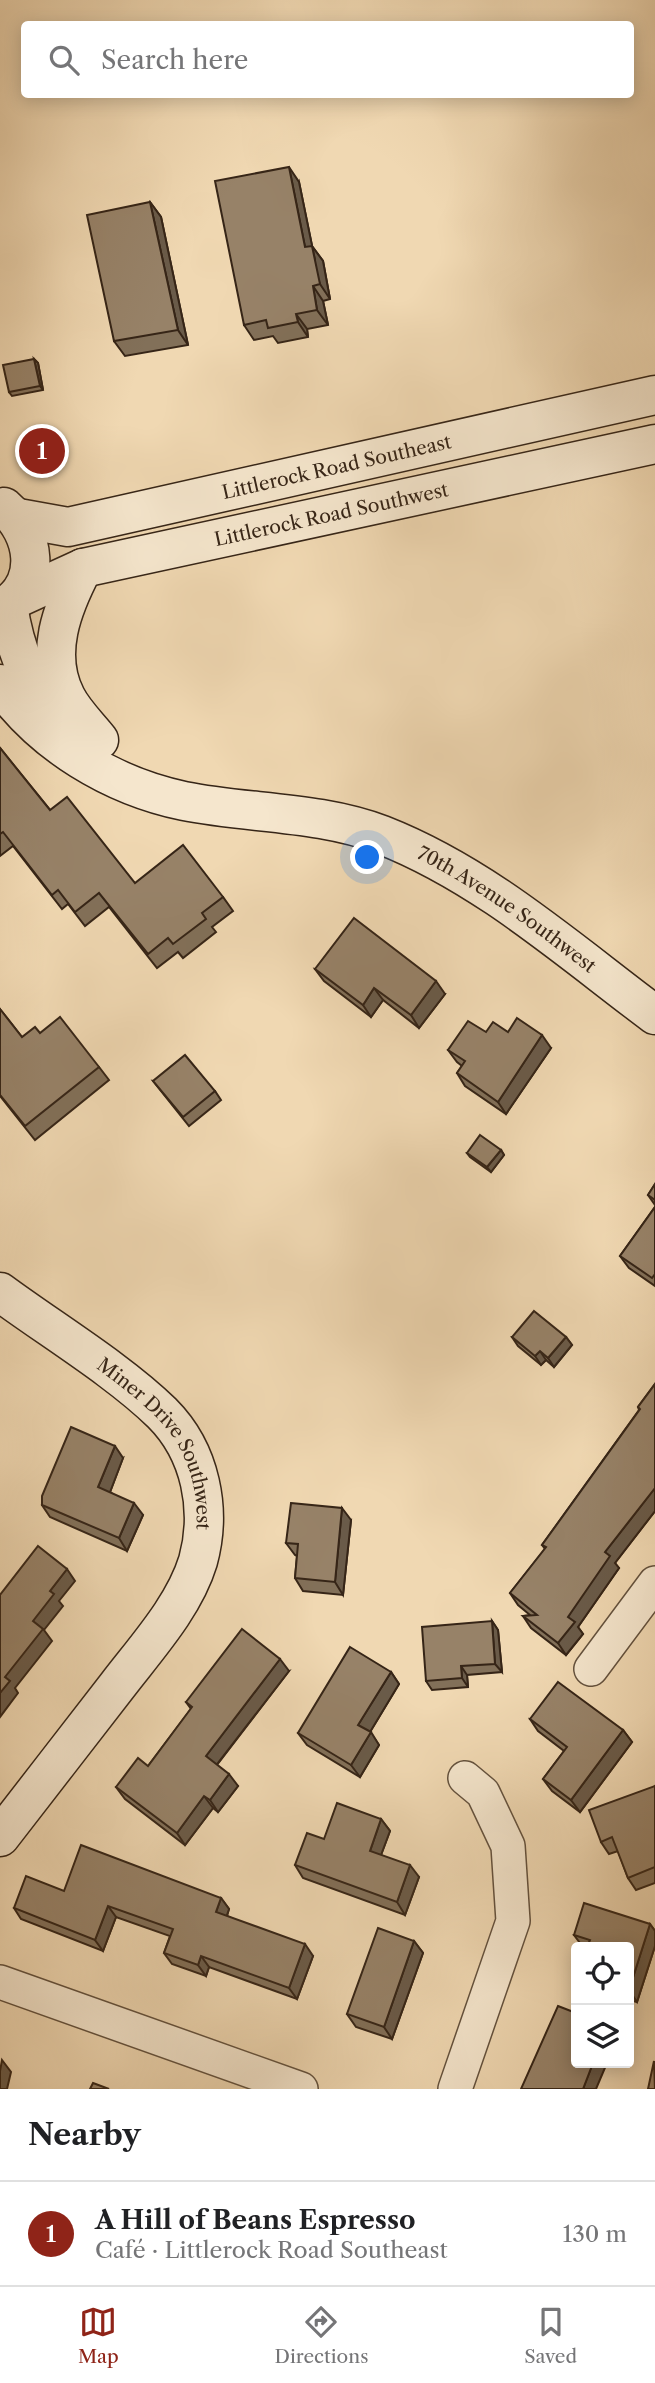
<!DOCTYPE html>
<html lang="en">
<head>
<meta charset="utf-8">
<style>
  body { margin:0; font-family:"Libre Caslon Text",serif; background:#f2f2f2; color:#202124 }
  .controls { position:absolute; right:21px; bottom:21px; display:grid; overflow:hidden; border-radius:7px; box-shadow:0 4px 18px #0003 }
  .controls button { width:63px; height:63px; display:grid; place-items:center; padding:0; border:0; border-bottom:2px solid #e0e0e0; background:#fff; color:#202124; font:35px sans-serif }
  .you { position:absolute; left:368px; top:858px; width:24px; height:24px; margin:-18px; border:5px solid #fff; border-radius:50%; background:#1a73e8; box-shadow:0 0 0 10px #1a73e833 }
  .badge { display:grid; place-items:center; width:46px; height:46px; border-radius:50%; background:#8f2418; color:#fff; font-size:23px; font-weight:700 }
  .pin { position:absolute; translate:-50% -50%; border:4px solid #fff; box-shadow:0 2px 7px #0006 }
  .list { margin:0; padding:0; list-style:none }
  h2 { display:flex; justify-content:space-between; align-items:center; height:91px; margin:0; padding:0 28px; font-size:30px }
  h2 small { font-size:23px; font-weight:400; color:#757577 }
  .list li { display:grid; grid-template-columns:46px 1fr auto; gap:21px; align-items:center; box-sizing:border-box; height:105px; padding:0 28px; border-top:2px solid #e0e0e0 }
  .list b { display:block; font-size:26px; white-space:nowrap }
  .list p { margin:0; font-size:23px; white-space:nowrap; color:#757577 }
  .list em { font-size:23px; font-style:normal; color:#757577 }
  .icon { flex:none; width:38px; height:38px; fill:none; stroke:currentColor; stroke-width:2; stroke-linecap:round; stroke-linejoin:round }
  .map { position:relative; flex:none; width:655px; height:2089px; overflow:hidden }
  .search { position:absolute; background:#fff; box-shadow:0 4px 18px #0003; left:21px; right:21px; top:21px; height:77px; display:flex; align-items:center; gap:18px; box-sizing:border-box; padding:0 24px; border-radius:7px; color:#757577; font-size:26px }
  .sheet { height:196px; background:#fff }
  nav { display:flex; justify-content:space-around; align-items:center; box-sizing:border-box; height:98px; border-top:2px solid #e0e0e0; background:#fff; font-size:19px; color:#757577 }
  nav a { display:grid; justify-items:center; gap:4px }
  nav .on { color:#8f2418 }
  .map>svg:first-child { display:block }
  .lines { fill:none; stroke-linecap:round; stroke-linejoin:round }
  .street-casing { stroke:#64523e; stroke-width:36 }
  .secondary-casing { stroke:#362517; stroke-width:41 }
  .street { stroke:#f5e6cd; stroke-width:33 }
  .secondary { stroke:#f5e6cd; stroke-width:38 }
  .wall { fill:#827059; stroke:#362517; stroke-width:2 }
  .shaded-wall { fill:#6a5b49; stroke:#362517; stroke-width:2 }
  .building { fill:#978268; stroke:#362517; stroke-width:2 }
  .labels { text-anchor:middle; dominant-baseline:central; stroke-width:5; stroke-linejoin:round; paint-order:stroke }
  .street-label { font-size:19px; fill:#362517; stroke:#f5e6cd }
</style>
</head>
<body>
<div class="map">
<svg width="655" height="2089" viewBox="0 0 655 2089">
  <rect width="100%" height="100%" fill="#f0d8b2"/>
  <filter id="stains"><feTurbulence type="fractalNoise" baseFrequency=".00286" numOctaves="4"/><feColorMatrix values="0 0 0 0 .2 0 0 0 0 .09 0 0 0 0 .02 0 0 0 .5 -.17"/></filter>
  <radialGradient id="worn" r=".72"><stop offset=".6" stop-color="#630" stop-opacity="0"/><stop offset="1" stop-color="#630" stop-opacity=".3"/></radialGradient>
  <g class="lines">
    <g class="street-casing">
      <g id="street">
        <path d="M591 1669 655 1583"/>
        <path d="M0 1982 301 2089"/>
        <path d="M455 2089 513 1921 508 1846 483 1793 465 1778"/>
      </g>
    </g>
    <g class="secondary-casing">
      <g id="secondary">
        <path id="s1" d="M18 518 68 527 655 395"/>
        <path d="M83 568C62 608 44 654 66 697 74 713 89 727 99 740"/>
        <path id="s2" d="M13 600 83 568 655 444"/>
        <path d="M8 605C15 651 28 683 60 717"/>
        <path d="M4 607C43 583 35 533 4 507"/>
        <path id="s3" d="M0 684C42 744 112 786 184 801 249 814 319 811 382 835 484 875 568 950 655 1015"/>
        <path id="s4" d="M0 1292C50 1329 118 1370 162 1413 201 1452 212 1510 198 1561 184 1607 146 1648 117 1686 78 1736 39 1787 0 1837"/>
      </g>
    </g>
    <use href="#street" class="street"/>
    <use href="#secondary" class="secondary"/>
  </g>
  <g class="wall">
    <path d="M299 182 312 246 323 261 330 299 323 301 328 325 307 329 308 337 278 343 273 336 254 340 244 325Z"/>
    <path d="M150 202 161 217 188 345 125 356 114 341Z"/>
    <path d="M34 359 38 363 43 390 12 396 9 392Z"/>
    <path d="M0 748 50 810 135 883 223 897 233 911 212 927 216 932 183 958 178 952 157 968 109 907 85 926 68 904 62 909 13 846 0 856Z"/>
    <path d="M315 969 445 994 419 1028 383 1000 371 1017 324 981Z"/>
    <path d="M0 1009 22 1037 40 1033 99 1067 109 1080 35 1140 0 1096Z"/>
    <path d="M486 1032H508L551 1048 506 1114 465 1086 457 1073 462 1066 457 1062 448 1050Z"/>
    <path d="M153 1081 215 1091 221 1100 189 1126Z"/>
    <path d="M501 1150 504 1155 491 1172 470 1157 467 1153Z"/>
    <path d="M655 1184V1205L648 1195Z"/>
    <path d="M655 1207V1286L629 1268 620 1256Z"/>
    <path d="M512 1337H566L572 1345 554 1367 546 1360 541 1365 518 1346Z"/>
    <path d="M655 1384V1511L615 1563 619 1568 578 1627 583 1634 566 1655 531 1628 523 1616 530 1615 518 1605 510 1593 545 1549 542 1545 639 1410 638 1407Z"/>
    <path d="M123 1458 110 1492 143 1515 127 1551 50 1517 42 1505Z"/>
    <path d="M351 1520 343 1595 303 1591 295 1578 297 1556 295 1555 286 1543Z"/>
    <path d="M492 1621 498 1630 502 1672 467 1675 468 1687 432 1690 426 1681Z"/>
    <path d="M289 1671 217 1765 238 1786 218 1812 213 1808 185 1845 125 1799 116 1787 148 1766 191 1709 186 1702Z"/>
    <path d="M391 1672 399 1684 370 1732 379 1745 360 1777 307 1745 298 1733Z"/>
    <path d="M530 1719 623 1730 632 1742 580 1812 552 1791 543 1779 564 1751 538 1731Z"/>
    <path d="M655 1786V1883L636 1890 628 1878 618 1851 609 1854 601 1842Z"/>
    <path d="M381 1819 390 1831 381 1855 419 1877 405 1915 303 1878 295 1865 324 1839Z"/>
    <path d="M64 1891 221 1898 229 1909 227 1916 313 1956 297 1999 209 1967 206 1976 172 1964 164 1953 170 1936 116 1917 103 1951 21 1919 14 1908Z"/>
    <path d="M650 1924 655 1931V1946L637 2002 629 2000V1947H583L574 1935Z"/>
    <path d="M414 1941 423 1953 392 2039 356 2027 347 2014Z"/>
  </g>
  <g class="shaded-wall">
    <path d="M289 167 299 182 315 260 312 246 323 261 330 299 320 284 305 247Z"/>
    <path d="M150 202 161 217 188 345 178 330Z"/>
    <path d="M313 286 323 301 328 325 317 310Z"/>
    <path d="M296 314 307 329 308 337 298 322Z"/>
    <path d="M34 359 38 363 43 390 40 386Z"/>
    <path d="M436 981 445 994 419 1028 411 1015Z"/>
    <path d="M374 988 383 1000 371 1017 363 1005Z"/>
    <path d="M542 1035 551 1048 506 1114 498 1102Z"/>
    <path d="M501 1150 504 1155 491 1172 487 1167Z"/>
    <path d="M566 1337 572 1345 554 1367 548 1358Z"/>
    <path d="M540 1351 546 1360 541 1365 535 1356Z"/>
    <path d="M115 1446 123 1458 107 1500 98 1487Z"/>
    <path d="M655 1488V1511L615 1563 619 1568 578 1627 583 1634 566 1655 558 1643 568 1617 605 1552Z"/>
    <path d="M134 1503 143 1515 127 1551 119 1538Z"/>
    <path d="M342 1508 351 1520 343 1595 335 1582Z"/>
    <path d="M67 1569 75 1581 59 1601 63 1606 44 1630 52 1641 15 1688 18 1693 0 1717V1693L5 1677 33 1621 50 1591Z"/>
    <path d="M492 1621 498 1630 502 1672 495 1664Z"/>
    <path d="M280 1659 289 1671 214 1768 206 1756Z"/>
    <path d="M461 1666 467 1675 468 1687 462 1678Z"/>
    <path d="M391 1672 399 1684 367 1737 358 1725Z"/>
    <path d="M623 1730 632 1742 580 1812 571 1800Z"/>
    <path d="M371 1732 379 1745 360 1777 351 1765Z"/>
    <path d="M229 1774 238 1786 218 1812 210 1800Z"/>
    <path d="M204 1796 213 1808 185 1845 177 1833Z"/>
    <path d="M381 1819 390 1831 378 1863 370 1851Z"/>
    <path d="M410 1865 419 1877 405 1915 397 1902Z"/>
    <path d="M221 1898 229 1909 224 1924 216 1912Z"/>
    <path d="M108 1906 116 1917 103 1951 95 1940Z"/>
    <path d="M650 1924 655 1931V1946L637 2002 629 1990Z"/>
    <path d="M414 1941 423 1953 392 2039 384 2027Z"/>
    <path d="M305 1944 313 1956 297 1999 289 1988Z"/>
    <path d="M201 1956 209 1967 206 1976 198 1965Z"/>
    <path d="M2 2060 11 2072 7 2089H0V2071Z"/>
    <path d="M593 2063H607L596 2089H583Z"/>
  </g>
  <g class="building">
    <path d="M289 167 305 247 312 246 320 284 313 286 317 310 296 314 298 322 268 328 266 320 244 325 215 181Z"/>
    <path d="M150 202 178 330 114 341 87 215Z"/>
    <path d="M34 359 40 386 9 392 3 365Z"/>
    <path d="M0 748 50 810 67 797 135 883 183 845 223 897 202 913 206 919 173 944 168 938 148 954 99 893 75 912 58 890 52 895 3 832 0 834Z"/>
    <path d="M354 918 436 981 411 1015 374 988 363 1005 315 969Z"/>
    <path d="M0 1009 22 1037 35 1027 40 1033 60 1017 99 1067 25 1126 0 1095Z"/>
    <path d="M517 1018 542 1035 498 1102 457 1073 465 1061 448 1050 468 1021 486 1032 493 1022 508 1032Z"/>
    <path d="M185 1055 215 1091 183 1117 153 1081Z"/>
    <path d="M480 1135 501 1150 487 1167 467 1153Z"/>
    <path d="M655 1184V1200L648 1195Z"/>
    <path d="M655 1207V1274L652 1278 620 1256Z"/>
    <path d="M534 1311 566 1337 548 1358 540 1351 535 1356 512 1337Z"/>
    <path d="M655 1384V1488L605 1552 610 1556 568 1617 575 1622 558 1643 523 1616 537 1615 510 1593 546 1547 542 1545 640 1409 638 1407Z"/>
    <path d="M71 1427 115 1446 98 1487 134 1503 119 1538 42 1505V1496Z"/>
    <path d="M291 1503 342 1508 335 1582 295 1578 298 1544 286 1543Z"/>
    <path d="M38 1546 67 1569 50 1591 54 1594 33 1621 43 1629 5 1677 10 1681 0 1693V1595Z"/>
    <path d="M492 1621 495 1664 461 1666 462 1678 426 1681 422 1627Z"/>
    <path d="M242 1629 280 1659 206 1756 229 1774 210 1800 204 1796 177 1833 116 1787 138 1758 148 1766 192 1707 186 1702Z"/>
    <path d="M350 1647 391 1672 358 1725 371 1732 351 1765 298 1733Z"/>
    <path d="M558 1682 623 1730 571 1800 543 1779 567 1747 530 1719Z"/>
    <path d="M655 1786V1867L628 1878 612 1837 601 1842 589 1810Z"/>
    <path d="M337 1803 381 1819 370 1851 410 1865 397 1902 295 1865 307 1833 324 1839Z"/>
    <path d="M81 1845 221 1898 216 1912 305 1944 289 1988 201 1956 198 1965 164 1953 173 1929 108 1906 95 1940 14 1908 26 1876 64 1891Z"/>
    <path d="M584 1903 650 1924 629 1990V1947H587L590 1940 574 1935Z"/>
    <path d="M378 1928 414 1941 384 2027 347 2014Z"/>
    <path d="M558 2006 576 2013V2063H593L583 2089H521Z"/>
    <path d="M654 2061 655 2089H648Z"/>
    <path d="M93 2083 109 2089H90Z"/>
  </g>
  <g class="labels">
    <g class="street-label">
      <text stroke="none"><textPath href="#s1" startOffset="326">Littlerock Road Southeast</textPath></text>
      <text stroke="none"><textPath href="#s2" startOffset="331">Littlerock Road Southwest</textPath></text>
      <text stroke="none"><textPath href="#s3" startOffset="570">70th Avenue Southwest</textPath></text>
      <text stroke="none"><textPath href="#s4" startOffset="226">Miner Drive Southwest</textPath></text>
    </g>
  </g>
  <rect width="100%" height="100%" filter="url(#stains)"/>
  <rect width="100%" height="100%" fill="url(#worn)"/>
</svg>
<div class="controls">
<button><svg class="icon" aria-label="locate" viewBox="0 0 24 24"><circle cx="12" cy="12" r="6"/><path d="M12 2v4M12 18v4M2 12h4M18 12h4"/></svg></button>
<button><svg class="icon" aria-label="layers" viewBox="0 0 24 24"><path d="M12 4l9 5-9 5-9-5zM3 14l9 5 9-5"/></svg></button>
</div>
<div class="you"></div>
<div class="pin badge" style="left:42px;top:451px">1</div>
<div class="search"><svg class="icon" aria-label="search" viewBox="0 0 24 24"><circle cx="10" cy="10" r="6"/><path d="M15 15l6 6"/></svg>Search here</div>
</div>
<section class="sheet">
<h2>Nearby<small></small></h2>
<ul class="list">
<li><span class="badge">1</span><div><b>A Hill of Beans Espresso</b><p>Café · Littlerock Road Southeast</p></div><em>130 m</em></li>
</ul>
</section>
<nav>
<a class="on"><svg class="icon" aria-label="map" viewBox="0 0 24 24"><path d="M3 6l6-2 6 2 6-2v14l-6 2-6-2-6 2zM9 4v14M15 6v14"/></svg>Map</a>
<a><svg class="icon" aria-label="directions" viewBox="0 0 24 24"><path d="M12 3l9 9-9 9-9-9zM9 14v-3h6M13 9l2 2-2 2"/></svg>Directions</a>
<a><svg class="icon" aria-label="saved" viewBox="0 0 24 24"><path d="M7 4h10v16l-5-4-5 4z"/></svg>Saved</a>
</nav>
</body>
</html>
